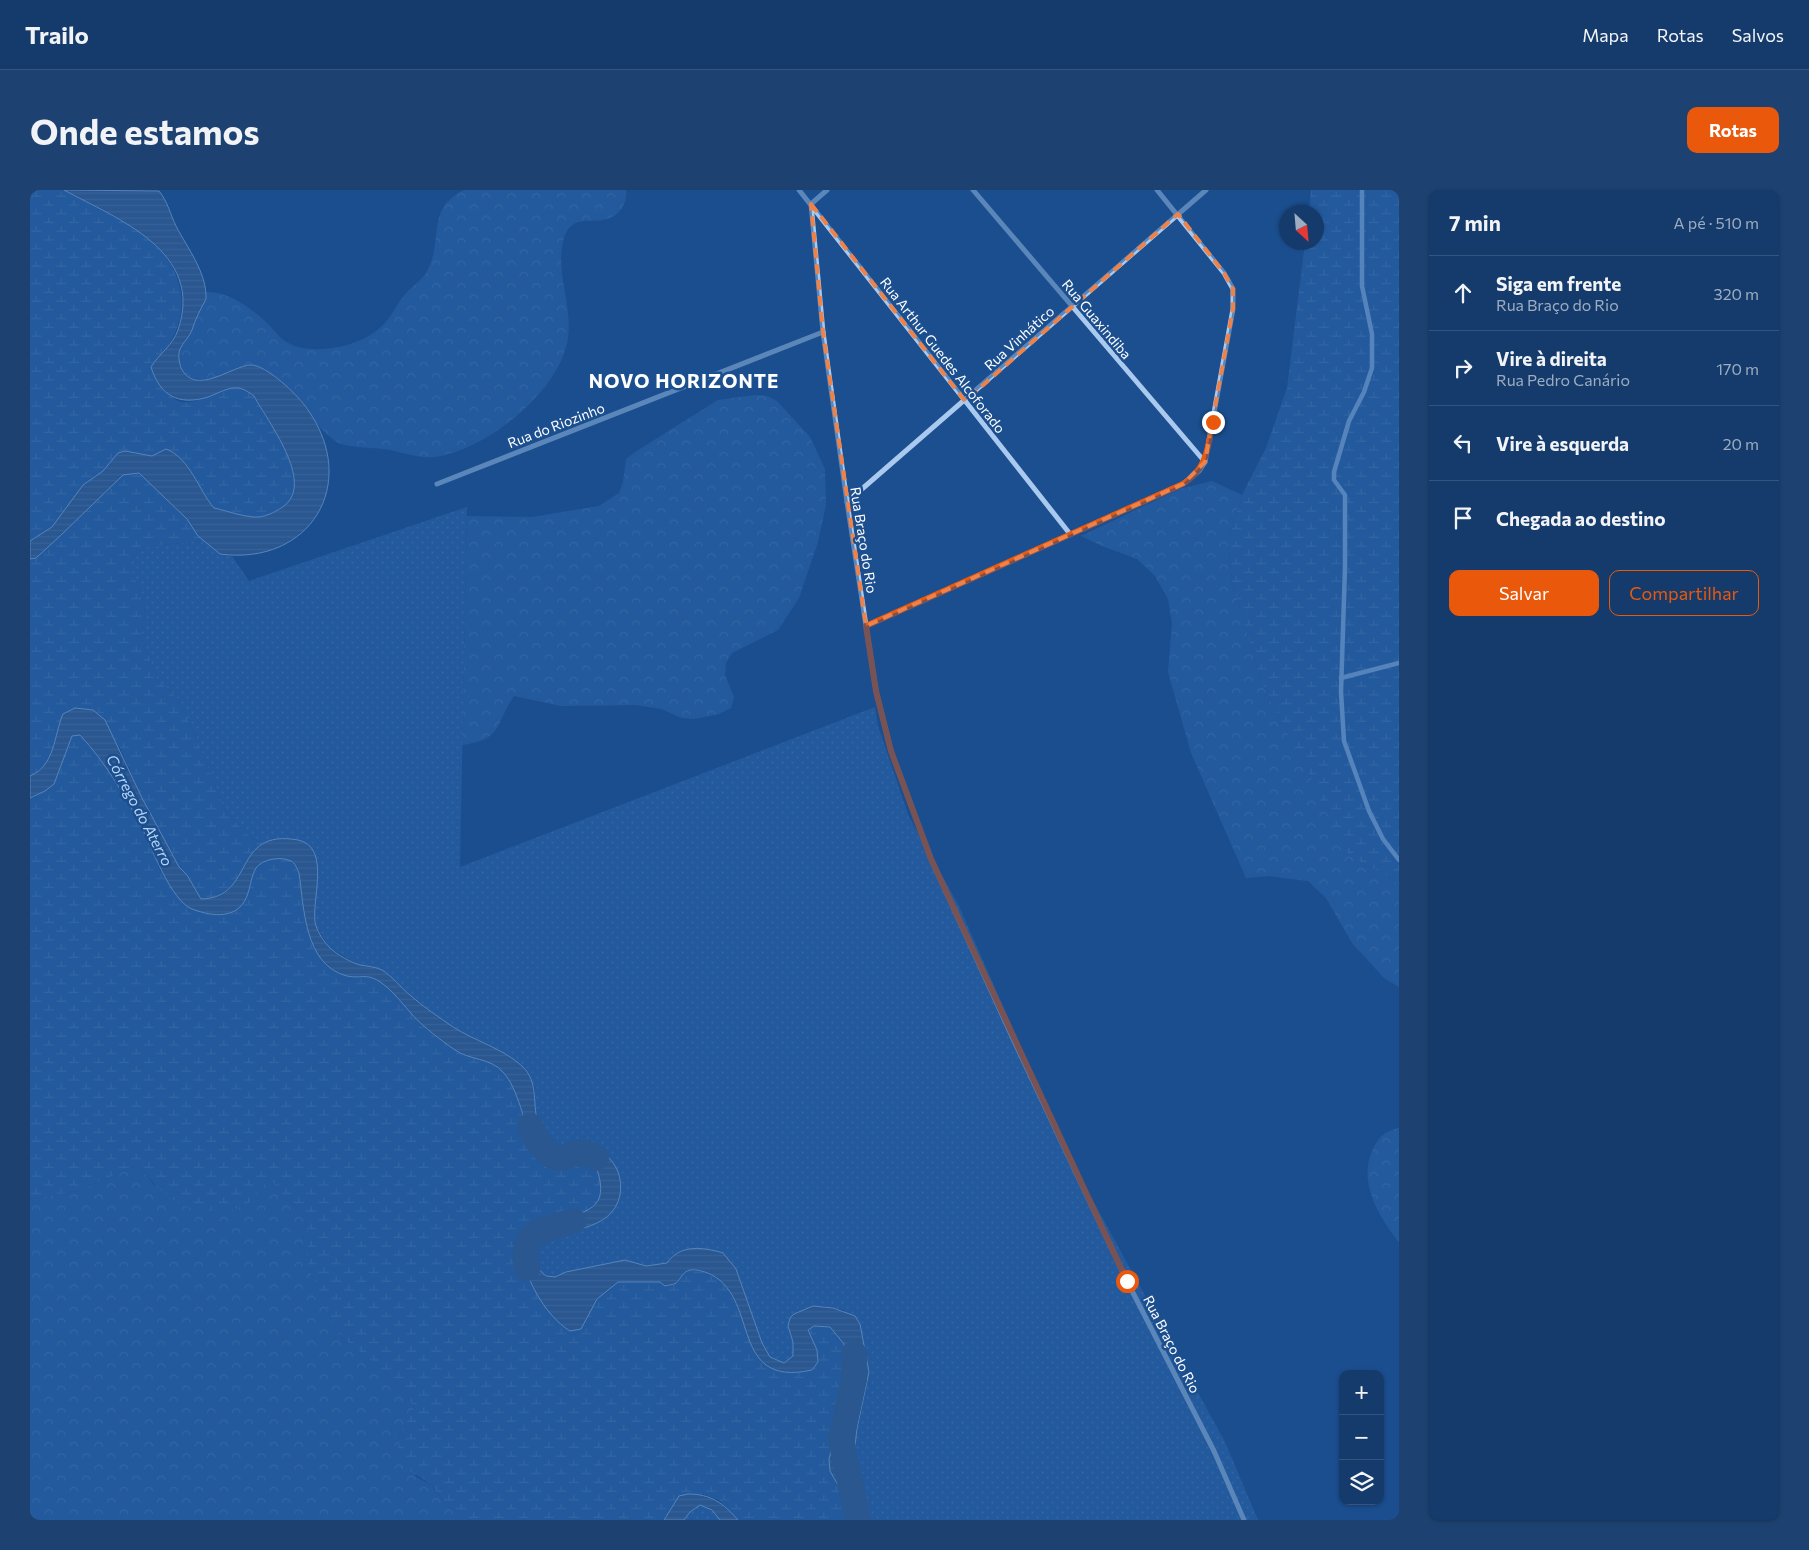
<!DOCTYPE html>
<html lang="pt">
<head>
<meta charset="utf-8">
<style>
  body { margin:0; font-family:Commissioner,sans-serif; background:#1d4271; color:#f1f3f6 }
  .controls { position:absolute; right:15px; bottom:15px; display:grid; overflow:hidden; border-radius:10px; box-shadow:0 1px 4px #0004 }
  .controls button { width:45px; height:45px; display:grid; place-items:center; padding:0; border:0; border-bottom:1px solid #33557e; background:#143b6b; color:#f1f3f6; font:25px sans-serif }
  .compass { position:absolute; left:1249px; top:15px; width:45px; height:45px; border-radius:50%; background:#143b6b; box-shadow:0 1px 4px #0004; rotate:154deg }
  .stop { position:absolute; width:15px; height:15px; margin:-11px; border:4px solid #ea580c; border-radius:50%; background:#fff }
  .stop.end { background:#ea580c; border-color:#fff; box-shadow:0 1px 5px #0008 }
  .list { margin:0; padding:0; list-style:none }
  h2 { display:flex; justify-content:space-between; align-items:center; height:65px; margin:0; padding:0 20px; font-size:21px }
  h2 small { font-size:16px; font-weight:400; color:#9dadc1 }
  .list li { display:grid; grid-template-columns:32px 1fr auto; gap:15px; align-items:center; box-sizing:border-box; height:75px; padding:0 20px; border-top:1px solid #33557e }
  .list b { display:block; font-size:19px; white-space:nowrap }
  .list p { margin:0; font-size:16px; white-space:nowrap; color:#9dadc1 }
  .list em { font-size:16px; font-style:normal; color:#9dadc1 }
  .actions { display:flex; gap:10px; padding:15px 20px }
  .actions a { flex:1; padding:11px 0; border:1px solid #ea580c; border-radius:10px; text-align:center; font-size:18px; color:#ea580c }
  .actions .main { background:#ea580c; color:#fff }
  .icon { flex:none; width:28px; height:28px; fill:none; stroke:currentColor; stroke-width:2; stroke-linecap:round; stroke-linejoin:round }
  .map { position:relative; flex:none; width:1369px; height:1330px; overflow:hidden; border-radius:10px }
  header { display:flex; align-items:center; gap:30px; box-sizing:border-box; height:70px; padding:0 25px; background:#143b6b; border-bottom:1px solid #33557e }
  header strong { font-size:24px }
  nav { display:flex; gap:28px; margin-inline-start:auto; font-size:18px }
  .intro { display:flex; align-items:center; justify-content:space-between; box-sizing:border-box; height:120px; padding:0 30px }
  h1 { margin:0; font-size:35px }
  .button { padding:12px 22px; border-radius:10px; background:#ea580c; color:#fff; font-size:18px; font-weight:700 }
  main { display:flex; gap:30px; padding:0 30px }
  aside { flex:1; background:#143b6b; border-radius:10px; box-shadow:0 1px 4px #0004 }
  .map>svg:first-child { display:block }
  .grass { fill:url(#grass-dots) }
  .forest { fill:url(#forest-crowns) }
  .wetland { fill:url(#wetland-marsh) }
  .water { fill:url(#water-rules); stroke:#9cc4f0 }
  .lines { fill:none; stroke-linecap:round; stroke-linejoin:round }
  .stream { stroke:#9cc4f0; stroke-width:4.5 }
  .river { stroke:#3c6290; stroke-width:26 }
  .street { stroke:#a9c9ee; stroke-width:5 }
  .route { stroke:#ea580c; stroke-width:6 }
  .marked { fill:none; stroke:#ee8249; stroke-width:4; stroke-dasharray:10 6; stroke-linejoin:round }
  .labels { text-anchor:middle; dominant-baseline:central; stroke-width:5; stroke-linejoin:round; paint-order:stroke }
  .street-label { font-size:14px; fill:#fff; stroke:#1b4f8f }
  .water-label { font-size:15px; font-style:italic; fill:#b5d3f5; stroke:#1b4f8f }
  .district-label { font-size:19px; font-weight:bold; letter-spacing:1px; fill:#fff; stroke:#1b4f8f }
</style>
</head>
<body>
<header>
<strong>Trailo</strong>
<nav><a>Mapa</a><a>Rotas</a><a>Salvos</a></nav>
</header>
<div class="intro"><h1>Onde estamos</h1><a class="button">Rotas</a></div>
<main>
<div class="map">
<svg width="1369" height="1330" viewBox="0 0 1369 1330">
  <defs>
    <pattern id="grass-dots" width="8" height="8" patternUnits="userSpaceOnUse" patternTransform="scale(1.25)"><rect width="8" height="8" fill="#2e69ad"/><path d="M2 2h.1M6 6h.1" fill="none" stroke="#4d80b9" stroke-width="1.8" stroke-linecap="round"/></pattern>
    <pattern id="forest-crowns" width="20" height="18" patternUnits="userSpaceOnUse" patternTransform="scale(1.25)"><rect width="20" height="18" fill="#2e69ad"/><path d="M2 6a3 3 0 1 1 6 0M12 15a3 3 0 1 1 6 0" fill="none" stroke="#4d80b9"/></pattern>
    <pattern id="wetland-marsh" width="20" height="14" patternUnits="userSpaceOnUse" patternTransform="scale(1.25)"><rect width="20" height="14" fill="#2e69ad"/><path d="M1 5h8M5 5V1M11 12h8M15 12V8" fill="none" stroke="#4d80b9"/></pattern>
    <pattern id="water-rules" width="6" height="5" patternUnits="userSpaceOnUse" patternTransform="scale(1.25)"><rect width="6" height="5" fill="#3c6290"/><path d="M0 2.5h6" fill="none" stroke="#597aa1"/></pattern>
  </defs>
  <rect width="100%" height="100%" fill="#1b4f8f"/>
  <g class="grass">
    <path d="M437 317 430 677 845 517 848 536 879 627 928 714 1042 972 1195 1252 1228 1330H833L824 1302 823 1275 827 1238 839 1182 814 1120 793 1116 758 1136 763 1152V1167L754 1173 740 1167 732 1153 706 1079 693 1063C673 1057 650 1054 637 1073L616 1076 595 1070 536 1082 525 1087 516 1086 507 1078 499 1066 506 1055 531 1043 554 1039 584 1020 588 1012 590 988 586 979 561 959 525 957 509 936 504 917 505 898 494 878 469 860 424 838 382 807 351 780 327 774 299 757 285 735 272 651 258 649 234 653 221 648 195 621 166 547 148 509 127 489 111 444 115 424 112 405 99 376 109 357 174 351 190 364 202 366 219 391Z"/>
    <path d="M670 1315 682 1320 690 1330H654L660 1322Z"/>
  </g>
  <g class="forest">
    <path d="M434 0H596C597 6 595 13 592 18 572 45 542 14 533 52 525 86 546 122 536 157 523 206 455 260 405 267 388 269 370 261 353 259 344 258 319 257 311 254 303 251 291 239 285 232 281 229 281 223 278 219 266 204 249 189 233 178L208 177C192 190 146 200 148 165 149 161 172 117 175 109L176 102C198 101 223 119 238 134 245 141 249 148 258 153 271 160 288 160 302 158 321 156 343 147 356 132 364 122 369 110 378 101 386 93 396 87 400 75 412 47 397 18 434 0Z"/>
    <path d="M725 205 737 206 747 211 780 247 795 279 796 315 788 352 769 408 748 440 702 463 696 473 695 485 704 507 701 518 689 524 664 529 652 528 631 519 606 515 531 516 484 506C464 535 474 549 432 555L437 326 502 327 569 316 589 303 593 292 596 269 605 262 688 210Z"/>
    <path d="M1182 291 1212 305 1198 351 1202 392 1232 494 1280 586 1332 673 1362 688 1369 695V797L1354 788 1322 753 1296 708 1278 691 1239 686 1216 688 1161 563 1138 482 1142 433 1138 409 1125 386 1107 369 1072 356 1051 346 1150 299Z"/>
    <path d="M1369 938V1052C1349 1027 1327 991 1343 959 1349 946 1355 941 1369 938Z"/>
    <path d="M108 975 124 995 218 1014 239 988 256 1009 268 1019 278 1040V1077L309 1145 364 1189 377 1205 384 1218 379 1231 369 1247 386 1287 401 1295 419 1318 440 1330H0V1009L47 1001Z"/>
  </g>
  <g class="wetland">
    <path d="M0 0C10 0 25 0 34 0 48 5 62 16 75 22 88 30 106 36 118 47 159 84 164 133 124 173 128 182 133 197 140 205 161 228 192 189 215 199 218 201 221 204 224 206 238 232 285 292 254 316 247 321 238 326 229 327 216 328 198 321 184 319 169 301 160 268 136 259L122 266 95 261 88 263 73 281 53 295 22 337 0 351Z"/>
    <path d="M1281 0H1369V695L1362 688 1332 673 1313 659 1280 586 1232 494 1202 392 1198 351 1212 305 1236 258 1257 198 1275 53 1286 52V22H1279Z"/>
    <path d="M109 283 157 329 174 351 109 357 99 376 112 405 115 424 111 444 127 489 148 509 166 547 195 621 221 648 234 653C222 659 222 666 216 677 206 694 192 708 171 710L157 685 149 677 112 608 90 558 63 520 45 518 30 531 25 553 18 571 5 584 0 586V369L6 368 30 346 93 285Z"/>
    <path d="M42 545H50L77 578 111 636 131 682 157 717 219 702C219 693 221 684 227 677 234 668 255 665 263 672 266 675 268 679 269 683 273 717 274 775 317 786 333 789 337 782 353 794 367 805 379 821 392 835 401 844 414 852 425 860 439 870 461 868 473 882 489 900 494 936 505 958L526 967H547L566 976C582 1021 556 1020 524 1033 517 1036 510 1040 503 1044L492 1073 504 1099 531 1135 557 1129C561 1117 577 1094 590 1092 604 1090 632 1092 646 1093L653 1084 660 1080 675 1082 694 1092 707 1116 726 1165 750 1182 782 1180 788 1171 787 1160 778 1140 784 1136 800 1137 814 1154 823 1211 811 1245 805 1291 817 1311 822 1330H708L689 1310 673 1304 635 1326 634 1330H440C433 1325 425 1323 419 1318 413 1312 409 1303 402 1296 387 1281 364 1282 369 1250 370 1241 380 1228 384 1218L377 1205 364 1189 309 1145 278 1077V1040L268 1019 256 1009 239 988C232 996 226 1009 217 1014 209 1019 200 1020 191 1020 151 1024 132 1004 108 975L47 1001 0 1009V608L5 607 26 589Z"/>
  </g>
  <g class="water">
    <path d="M34 0 129 1C138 12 140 24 146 36 158 59 177 83 176 109 170 120 165 130 162 140 159 148 150 155 149 163 148 167 150 175 151 178 165 207 202 176 220 175 236 174 269 206 278 220 330 294 280 376 190 364L168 346 157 329 109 283 93 285 30 346 6 368 0 369V351L22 337 53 295 73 281 88 263 95 261 122 266 136 259C160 268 169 301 184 318 198 321 216 328 229 327 238 326 247 321 254 316 285 292 238 232 224 206 217 201 212 197 203 198 195 199 186 204 178 207 149 216 130 206 121 177 129 164 143 155 148 140 175 61 87 29 34 0Z"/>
    <path d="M45 518 63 520 75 530 112 608 149 677 157 685 171 709C226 708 201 638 268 650 303 657 279 716 286 736 288 743 295 753 300 758 308 765 320 772 330 775 337 776 346 777 352 780 362 786 371 798 380 805 393 817 409 827 423 837 445 851 472 858 492 876 510 893 501 915 509 936 512 944 519 951 525 957 552 959 576 953 588 982 591 990 591 997 590 1005 582 1043 534 1037 508 1054 504 1057 501 1063 499 1066L507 1078 516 1086 525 1087 536 1082 595 1070 616 1076 637 1073C650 1054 673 1057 693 1063L706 1079 732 1153 740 1167 754 1173 763 1166V1152L758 1136 760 1128 764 1124 783 1116 803 1118 825 1126 830 1134 839 1182 827 1238 823 1275 824 1302 833 1330H822L817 1311 800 1281 799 1269 802 1258 810 1252 823 1211 814 1154 800 1137 784 1136 778 1140 787 1160 788 1172 782 1180C699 1198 730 1111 682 1085 676 1082 667 1079 660 1080 652 1082 651 1089 646 1093 643 1095 638 1095 635 1096L630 1092H588L567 1109 551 1139 540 1141C514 1125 493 1085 490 1055 500 1046 511 1039 523 1033 555 1020 582 1022 566 976L547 967H526L505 958C494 936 489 899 473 882 461 868 439 870 425 860 415 853 404 845 395 837 379 824 369 806 353 794 337 782 333 789 317 786 274 775 274 717 269 683 267 678 265 673 261 671 251 666 232 669 226 678 221 687 221 694 218 703 210 730 183 727 162 719 141 711 121 656 111 636 94 604 75 572 50 545L42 546 24 594 15 601 0 608V586C25 576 24 545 33 524Z"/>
    <path d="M658 1304C681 1304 693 1313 708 1330H690L682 1320 670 1315 660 1322 654 1330H634L649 1306Z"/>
  </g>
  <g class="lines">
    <g class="stream">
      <path d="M1332 0V96L1342 144V178L1334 202 1319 231 1304 282V290L1315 305V377L1311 502 1314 551 1339 621 1353 649 1369 670"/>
      <path d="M1311 488 1369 473"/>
    </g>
    <g class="river">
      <path d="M500 936C503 946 517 967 528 968 543 968 546 956 566 968"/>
      <path d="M497 1078C490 1038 513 1041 543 1031"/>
      <path d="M824 1164V1189L811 1249 828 1330"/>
    </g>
    <g class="street">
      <path d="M769 0 1040 344"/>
      <path d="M797 0 781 14 793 142 817 312 846 501 861 561 901 669 984 851 1097 1091 1184 1261 1214 1330"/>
      <path d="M943 0 1175 272"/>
      <path d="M407 294 793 142"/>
      <path d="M817 312 1176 0"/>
      <path d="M836 436 1153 294 1169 281 1175 272 1203 119V99L1194 83 1127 0"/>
    </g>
  </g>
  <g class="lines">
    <path class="route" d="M1097 1091 901 669 861 561 846 501 836 436 1153 294C1177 279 1178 257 1183 232"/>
  </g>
  <path d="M0 0H1369V1330H0ZM781 14 935 211 1148 24 1194 83 1203 99V119L1175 272 1153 294 836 436 793 142Z" fill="#1b4f8f" fill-opacity=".55" fill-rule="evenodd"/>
  <path class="marked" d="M781 14 935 211 1148 24 1194 83 1203 99V119L1175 272 1153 294 836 436 793 142Z"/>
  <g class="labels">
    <g class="street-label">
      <text transform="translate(1067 129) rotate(50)">Rua Guaxindiba</text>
      <text transform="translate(989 148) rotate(-42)">Rua Vinhático</text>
      <text transform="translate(913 165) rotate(52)">Rua Arthur Guedes Alcoforado</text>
      <text transform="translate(526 235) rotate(-21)">Rua do Riozinho</text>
      <text transform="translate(834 350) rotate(81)">Rua Braço do Rio</text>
      <text transform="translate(1142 1154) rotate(63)">Rua Braço do Rio</text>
    </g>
    <g class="water-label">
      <text transform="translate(110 620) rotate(62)">Córrego do Aterro</text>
    </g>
    <g class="district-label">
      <text x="654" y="190">NOVO HORIZONTE</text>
    </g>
  </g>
</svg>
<div class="controls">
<button>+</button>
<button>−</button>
<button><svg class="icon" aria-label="layers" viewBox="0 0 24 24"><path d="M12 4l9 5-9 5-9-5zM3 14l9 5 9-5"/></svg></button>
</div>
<svg class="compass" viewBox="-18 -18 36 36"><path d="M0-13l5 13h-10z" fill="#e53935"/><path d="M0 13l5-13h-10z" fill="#9dadc1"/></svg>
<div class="stop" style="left:1097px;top:1091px"></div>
<div class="stop end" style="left:1183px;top:232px"></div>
</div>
<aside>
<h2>7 min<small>A pé · 510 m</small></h2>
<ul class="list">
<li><svg class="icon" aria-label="ahead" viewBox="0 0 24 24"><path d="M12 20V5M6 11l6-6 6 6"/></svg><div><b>Siga em frente</b><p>Rua Braço do Rio</p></div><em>320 m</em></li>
<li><svg class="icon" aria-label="right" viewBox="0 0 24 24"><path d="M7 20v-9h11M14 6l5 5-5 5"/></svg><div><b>Vire à direita</b><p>Rua Pedro Canário</p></div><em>170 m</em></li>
<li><svg class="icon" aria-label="left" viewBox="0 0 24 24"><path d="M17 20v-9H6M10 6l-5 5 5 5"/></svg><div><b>Vire à esquerda</b></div><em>20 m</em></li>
<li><svg class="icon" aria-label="arrive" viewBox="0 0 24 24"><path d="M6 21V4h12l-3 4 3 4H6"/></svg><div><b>Chegada ao destino</b></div></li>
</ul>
<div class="actions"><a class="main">Salvar</a><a>Compartilhar</a></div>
</aside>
</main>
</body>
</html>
